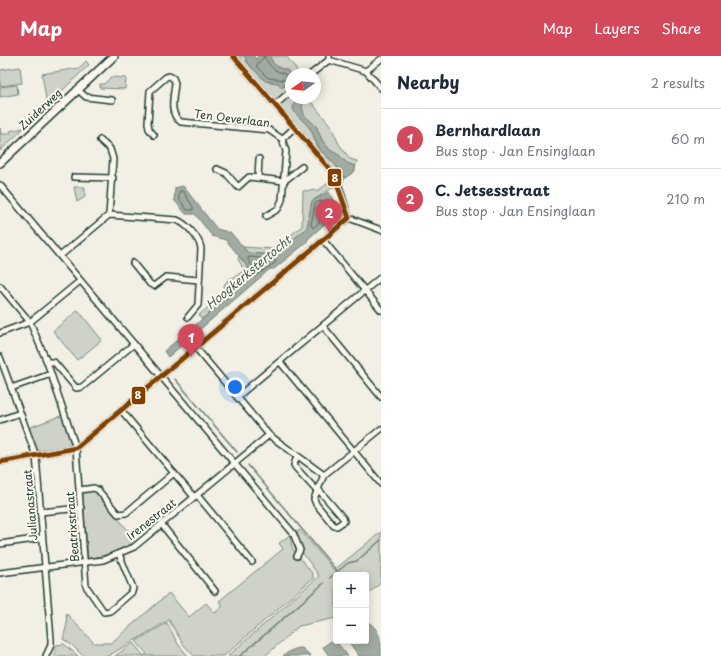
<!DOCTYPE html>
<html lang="en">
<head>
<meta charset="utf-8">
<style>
  body { margin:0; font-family:"Playpen Sans",sans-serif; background:#f6f6f7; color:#1f2937 }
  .controls { position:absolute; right:12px; bottom:12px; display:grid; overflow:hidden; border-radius:4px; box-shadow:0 2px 10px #0003 }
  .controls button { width:36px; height:36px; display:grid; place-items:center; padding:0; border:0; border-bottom:1px solid #e0e1e3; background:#fff; color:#1f2937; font:20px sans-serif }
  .compass { position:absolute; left:285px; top:12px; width:36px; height:36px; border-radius:50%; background:#fff; box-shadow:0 2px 10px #0003; rotate:256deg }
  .you { position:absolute; left:235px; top:331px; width:14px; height:14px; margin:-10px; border:3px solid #fff; border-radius:50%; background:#1a73e8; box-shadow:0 0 0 6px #1a73e833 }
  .badge { display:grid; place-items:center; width:26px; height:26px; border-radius:50%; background:#d1495b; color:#fff; font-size:13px; font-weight:700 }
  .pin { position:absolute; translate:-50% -33px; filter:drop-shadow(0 1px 2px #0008) }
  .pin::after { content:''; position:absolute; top:21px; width:14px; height:12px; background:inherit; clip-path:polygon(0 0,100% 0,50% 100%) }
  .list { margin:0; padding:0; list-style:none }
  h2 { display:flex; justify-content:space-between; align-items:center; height:52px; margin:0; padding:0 16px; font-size:17px }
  h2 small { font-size:13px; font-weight:400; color:#747a83 }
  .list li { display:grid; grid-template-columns:26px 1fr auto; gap:12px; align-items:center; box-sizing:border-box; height:60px; padding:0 16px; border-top:1px solid #e0e1e3 }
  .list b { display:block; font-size:15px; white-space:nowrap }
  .list p { margin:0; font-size:13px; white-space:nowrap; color:#747a83 }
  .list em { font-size:13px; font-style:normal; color:#747a83 }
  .map { position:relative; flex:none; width:381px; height:600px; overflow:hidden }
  header { display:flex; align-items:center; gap:24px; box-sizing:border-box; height:56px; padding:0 20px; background:#d1495b; color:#fff }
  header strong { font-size:19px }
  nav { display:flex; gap:22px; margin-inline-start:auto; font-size:14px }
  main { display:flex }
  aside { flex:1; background:#fff }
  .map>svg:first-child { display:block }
  .green { fill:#cfd2c8; stroke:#77887e }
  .water { fill:#a2aba1; stroke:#6e7f75 }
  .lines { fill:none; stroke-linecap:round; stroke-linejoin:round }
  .shore { stroke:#536960; stroke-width:1 }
  .stream { stroke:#6e7f75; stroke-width:1.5 }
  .street-casing { stroke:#1f3d34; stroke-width:8 }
  .secondary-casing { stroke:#1f3d34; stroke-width:10 }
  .street { stroke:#fbf7ec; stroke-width:5 }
  .secondary { stroke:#fbf7ec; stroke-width:7 }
  .bus-1-casing { stroke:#fbf7ec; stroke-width:8 }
  .bus-1 { stroke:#804000; stroke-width:5 }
  .labels { text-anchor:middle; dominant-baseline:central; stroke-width:4; stroke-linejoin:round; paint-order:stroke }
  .street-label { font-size:11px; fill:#1f3d34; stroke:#fbf7ec }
  .water-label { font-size:12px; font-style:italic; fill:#465e55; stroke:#fbf7ec }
  .line-badge { stroke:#fbf7ec; stroke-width:1.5 }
  .badge-label { font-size:11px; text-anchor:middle; font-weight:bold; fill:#fff }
</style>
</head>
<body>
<header>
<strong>Map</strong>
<nav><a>Map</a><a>Layers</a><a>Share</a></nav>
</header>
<main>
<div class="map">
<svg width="381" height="600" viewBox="0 0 381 600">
  <rect width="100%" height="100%" fill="#f2f0e5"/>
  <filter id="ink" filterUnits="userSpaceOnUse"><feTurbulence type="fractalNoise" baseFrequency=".025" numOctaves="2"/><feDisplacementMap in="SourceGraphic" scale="8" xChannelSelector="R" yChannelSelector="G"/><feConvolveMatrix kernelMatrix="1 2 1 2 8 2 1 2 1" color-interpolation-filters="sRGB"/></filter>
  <g filter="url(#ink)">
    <g class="green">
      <path d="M238 0H245L251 11 268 26H277L285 31 291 23V33L274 45Z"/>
      <path d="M270 0H286L300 18H291V20L287 14C278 12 272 9 270 0Z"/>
      <path d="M86 5 89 9 47 49 42 18 79 12Z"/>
      <path d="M20 11 22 27 0 30V14Z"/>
      <path d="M111 21 126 22 125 33 100 32V28H104Z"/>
      <path d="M17 29 18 38 0 41V31Z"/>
      <path d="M291 38V42H299L295 46 293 52 312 75 315 85 320 94 334 107 345 122 342 128 339 122 278 49Z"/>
      <path d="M308 42 331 70 339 88 350 103 357 105 355 112V110L347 107 339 99 332 97 322 84 316 70 305 61 301 52 303 47Z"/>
      <path d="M0 72 1 78H10V75L24 72 0 95Z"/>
      <path d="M331 125 334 131 312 145 307 172 274 199 248 197 243 191 274 193 302 170 303 135 319 134Z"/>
      <path d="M74 131H85V141L77 146Z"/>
      <path d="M239 200C251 215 252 216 237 228H234L231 239 202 263 199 259 223 239C223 219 233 225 244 214L238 203Z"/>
      <path d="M78 254 102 284 77 304 53 275Z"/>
      <path d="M63 359 72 388 63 391 36 395 28 372Z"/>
      <path d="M95 435 137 485 118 496 88 503 82 436Z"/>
      <path d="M300 474 334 514 381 476V527L366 539V519H336V562L299 570 265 600H228L319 520 297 489V476Z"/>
      <path d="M290 479 292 492 313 518V522L224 600H194L183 588 169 564 108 600H83L72 589 63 583 67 568 66 557 94 587H111L169 537 189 561 206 547 215 557 223 550 219 545 283 493 279 487Z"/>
      <path d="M167 567 178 588 188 600H115L133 587 144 600 147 598 136 585Z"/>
      <path d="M64 588 78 600H54L56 589Z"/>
    </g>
    <g class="water">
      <path d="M245 0H254L256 4 258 0H270C272 9 278 12 287 14L291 20V23L282 32 278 27 265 25 246 5Z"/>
      <path d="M299 42H308L302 49 304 59 316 70 322 84 330 94 339 99 347 107 355 110V115L345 122 334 107 320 94 310 72 295 57 293 52 295 45Z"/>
      <path d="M183 130 217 173 231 177 248 197 274 199 307 172 312 145 329 136 333 144 325 151 328 165 308 183 306 187 274 213H270L168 301 164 295 231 239 229 232 232 228C239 228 251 221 249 212L226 184 212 180 195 158H186L174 144 175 132Z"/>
      <path d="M366 565C381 573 381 585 381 600H359L348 585H366Z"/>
      <path d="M334 583 348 600H329L323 591Z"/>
      <path d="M298 592H302L311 600H283L290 595Z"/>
    </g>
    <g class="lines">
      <g class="shore">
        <path d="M262 0 264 1 257 8V11L268 22 284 24 287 21 285 18C272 14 272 12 264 1L266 0"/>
        <path d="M180 135H183L193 151V154H187L179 143Z"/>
        <path d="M321 145 323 163 313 172 311 169 315 148Z"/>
        <path d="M249 201 274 203 276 206 254 221 252 210 248 204Z"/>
      </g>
      <g class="stream">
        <path d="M175 323 237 396"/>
        <path d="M248 409 337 515 330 522"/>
        <path d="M338 515 348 507 357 505 381 484"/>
        <path d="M240 600 324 527"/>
      </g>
      <g class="street-casing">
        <g id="street">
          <path d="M329 0V4L366 15 381 32"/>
          <path d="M366 15 381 3"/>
          <path d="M311 18 329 4"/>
          <path d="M77 33 86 41 112 44"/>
          <path d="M275 49 291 35"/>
          <path d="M154 79 149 73 148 67 150 35 166 21 169 20 173 22 175 27C174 40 168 58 181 66L269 74 282 83 286 95 282 144 278 153 266 160"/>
          <path d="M282 83 294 72"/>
          <path d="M100 84 110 93 113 103 109 159"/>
          <path d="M217 113 226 117 238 131 249 121 284 125 302 111"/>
          <path d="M74 121 113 122"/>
          <path d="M258 122 259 103"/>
          <path d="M0 129 293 477 300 494 297 500"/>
          <path d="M349 162 381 174"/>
          <path d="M324 185 381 254"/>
          <path d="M60 200 109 159 177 164C187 168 199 182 201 192L198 249 188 261"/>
          <path d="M133 207 150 228 154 230 166 221 199 224"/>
          <path d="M0 230 30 266 47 306H54L76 332 82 331 134 288"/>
          <path d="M323 270 381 341"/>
          <path d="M0 277 30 266 80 225"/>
          <path d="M196 292 269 379 324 419"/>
          <path d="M0 301 36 400 51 583V589L46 600"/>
          <path d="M47 306 76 392 86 530 104 556 110 555 132 536 133 532 119 498"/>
          <path d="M280 306 381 428"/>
          <path d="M11 332 51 318"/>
          <path d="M237 341 381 221"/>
          <path d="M121 354 194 441"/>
          <path d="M0 364 20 357"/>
          <path d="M297 400 294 409 296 412 317 435"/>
          <path d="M0 406 76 392 349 162 339 130 333 117 233 0"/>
          <path d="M318 433 314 443 316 448 334 470H337L344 465 343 462 318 433 324 419 381 373"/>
          <path d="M80 434 94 432 98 434 118 458 126 457 174 417"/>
          <path d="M197 439 252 506"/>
          <path d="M40 456 81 452"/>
          <path d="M162 469 215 535"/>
          <path d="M0 488 42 482"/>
          <path d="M0 517 103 504 134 491 269 379"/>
        </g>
      </g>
      <g class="secondary-casing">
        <path id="secondary" d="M0 107 114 0"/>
      </g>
      <use href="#street" class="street"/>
      <use href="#secondary" class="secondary"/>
      <g class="bus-1-casing">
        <path id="bus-1" d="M0 406 76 392 349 162 333 117 233 0"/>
      </g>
      <use href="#bus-1" class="bus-1"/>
    </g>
  </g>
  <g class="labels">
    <g class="street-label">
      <text transform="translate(40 53) rotate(-43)">Zuiderweg</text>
      <text transform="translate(232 62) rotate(7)">Ten Oeverlaan</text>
      <text transform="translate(30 449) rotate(-95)">Julianastraat</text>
      <text transform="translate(151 463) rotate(-38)">Irenestraat</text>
      <text transform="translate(72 471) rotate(-94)">Beatrixstraat</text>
    </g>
    <g class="water-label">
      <text transform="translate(248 216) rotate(-40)">Hoogkerkstertocht</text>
    </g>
  </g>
  <g class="line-badge">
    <rect x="327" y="112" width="15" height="19" rx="4" fill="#804000"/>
    <rect x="131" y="330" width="15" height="19" rx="4" fill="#804000"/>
  </g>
  <g class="badge-label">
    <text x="335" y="126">8</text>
    <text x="138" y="343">8</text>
  </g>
</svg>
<div class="controls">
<button>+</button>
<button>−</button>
</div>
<svg class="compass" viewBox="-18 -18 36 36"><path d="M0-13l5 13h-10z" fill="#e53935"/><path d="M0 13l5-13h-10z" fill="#747a83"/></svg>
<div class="you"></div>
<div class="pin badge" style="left:191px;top:301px">1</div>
<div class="pin badge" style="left:329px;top:176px">2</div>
</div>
<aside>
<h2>Nearby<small>2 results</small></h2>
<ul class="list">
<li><span class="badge">1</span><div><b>Bernhardlaan</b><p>Bus stop · Jan Ensinglaan</p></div><em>60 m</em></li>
<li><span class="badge">2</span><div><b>C. Jetsesstraat</b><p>Bus stop · Jan Ensinglaan</p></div><em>210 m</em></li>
</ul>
</aside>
</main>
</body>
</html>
